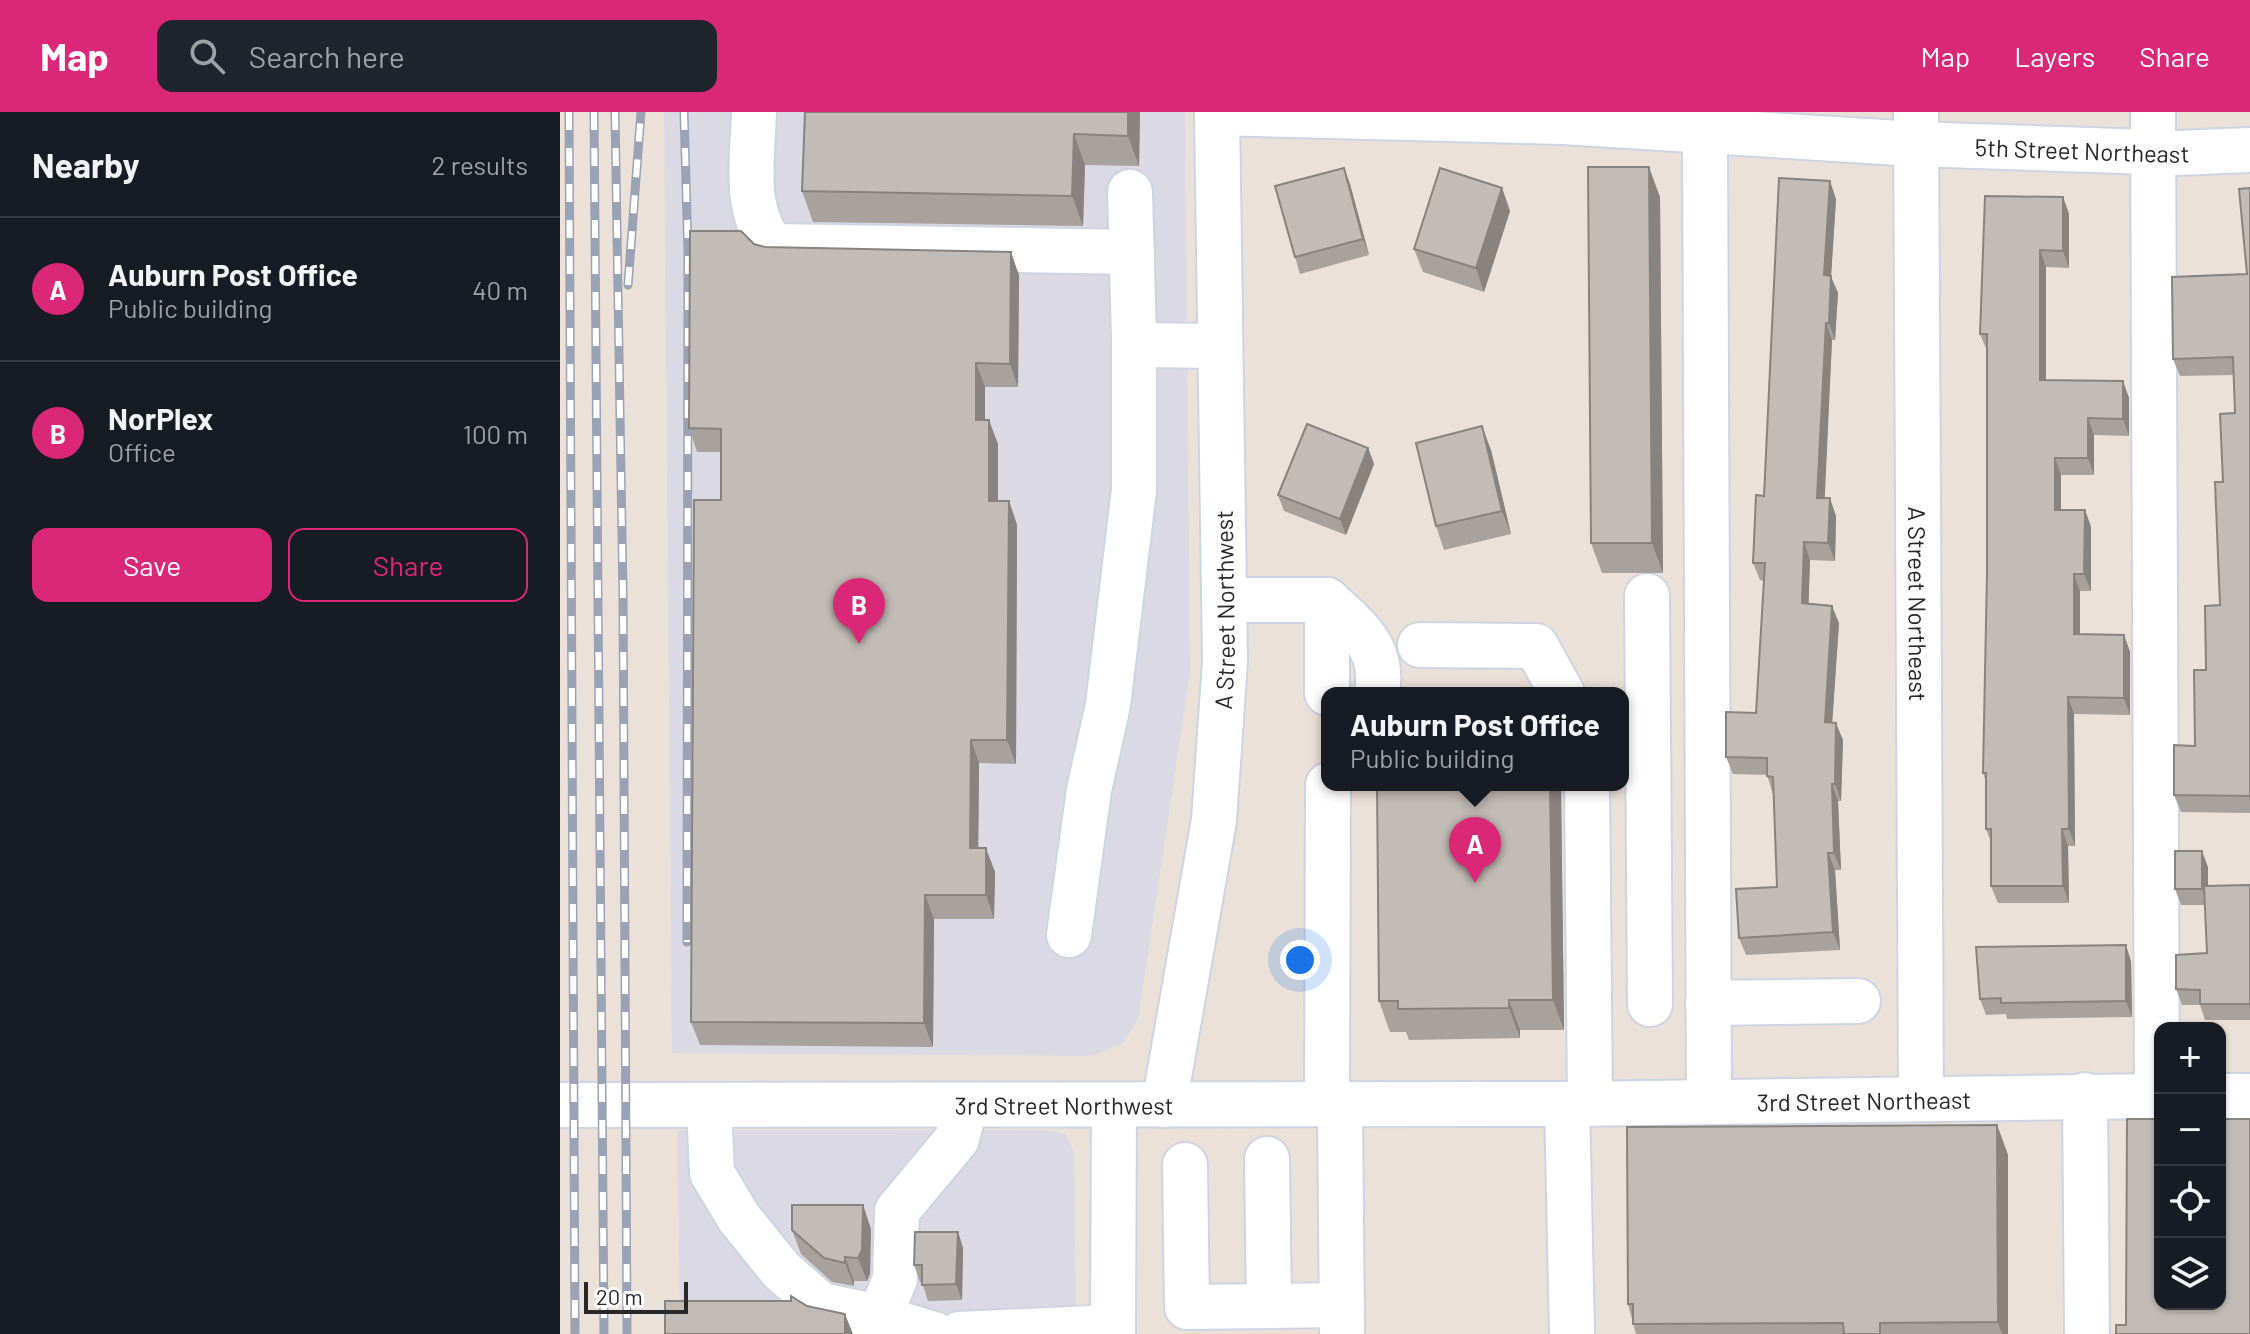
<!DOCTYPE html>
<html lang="en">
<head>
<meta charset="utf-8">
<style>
  body { margin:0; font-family:Barlow,sans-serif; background:#20242c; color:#f1f3f6 }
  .controls { position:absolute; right:24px; bottom:24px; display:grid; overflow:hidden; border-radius:16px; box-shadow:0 2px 6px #0004 }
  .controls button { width:72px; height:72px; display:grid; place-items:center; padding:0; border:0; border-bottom:2px solid #363941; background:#171b24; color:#f1f3f6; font:40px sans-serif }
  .scale { position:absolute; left:24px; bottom:20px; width:104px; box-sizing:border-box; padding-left:8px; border:4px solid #282828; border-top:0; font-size:22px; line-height:28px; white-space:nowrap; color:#282828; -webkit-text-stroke:6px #fff; paint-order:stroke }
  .you { position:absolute; left:740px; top:848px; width:28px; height:28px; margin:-20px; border:6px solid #fff; border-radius:50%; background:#1a73e8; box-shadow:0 0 0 12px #1a73e833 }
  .badge { display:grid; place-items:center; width:52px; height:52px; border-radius:50%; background:#db2777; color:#fff; font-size:26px; font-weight:700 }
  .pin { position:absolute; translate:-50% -66px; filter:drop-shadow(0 2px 4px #0008) }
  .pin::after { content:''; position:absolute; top:42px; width:28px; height:24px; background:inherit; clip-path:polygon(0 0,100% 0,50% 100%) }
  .popup { position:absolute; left:761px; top:575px; width:308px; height:104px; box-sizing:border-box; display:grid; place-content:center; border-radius:16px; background:#171b24; filter:drop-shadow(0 2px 6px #0005); font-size:26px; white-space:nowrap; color:#9ea1a6 }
  .popup b { font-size:30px; color:#f1f3f6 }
  .popup::after { content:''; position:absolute; left:50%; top:100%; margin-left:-16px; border:16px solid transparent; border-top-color:#171b24 }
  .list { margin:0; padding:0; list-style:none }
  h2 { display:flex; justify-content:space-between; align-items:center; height:104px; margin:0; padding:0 32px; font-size:34px }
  h2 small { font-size:26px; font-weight:400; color:#9ea1a6 }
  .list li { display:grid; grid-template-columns:52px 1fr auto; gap:24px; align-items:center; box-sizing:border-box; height:144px; padding:0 32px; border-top:2px solid #363941 }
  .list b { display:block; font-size:30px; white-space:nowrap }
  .list p { margin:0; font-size:26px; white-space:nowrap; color:#9ea1a6 }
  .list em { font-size:26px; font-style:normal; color:#9ea1a6 }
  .actions { display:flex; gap:16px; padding:24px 32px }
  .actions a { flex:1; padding:18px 0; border:2px solid #db2777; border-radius:16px; text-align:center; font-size:28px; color:#db2777 }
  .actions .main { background:#db2777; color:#fff }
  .icon { flex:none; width:44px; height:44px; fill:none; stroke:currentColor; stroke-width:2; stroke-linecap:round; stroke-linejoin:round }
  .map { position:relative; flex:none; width:1690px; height:1222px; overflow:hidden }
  header { display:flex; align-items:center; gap:48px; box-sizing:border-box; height:112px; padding:0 40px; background:#db2777; color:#fff }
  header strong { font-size:38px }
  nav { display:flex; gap:44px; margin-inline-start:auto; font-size:28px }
  .search { width:560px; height:72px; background:#20242c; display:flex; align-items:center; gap:20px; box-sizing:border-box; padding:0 28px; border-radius:16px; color:#9ea1a6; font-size:30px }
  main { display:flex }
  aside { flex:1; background:#171b24 }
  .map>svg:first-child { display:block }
  .industrial { fill:#dbd9e4 }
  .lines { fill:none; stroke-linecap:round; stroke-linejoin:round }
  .minor-casing { stroke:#cdd4e3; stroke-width:48 }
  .minor { stroke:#fff; stroke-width:44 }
  .rail-casing { stroke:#9aa2b5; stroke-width:9 }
  .rail { stroke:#fff; stroke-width:6; stroke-dasharray:18; stroke-linecap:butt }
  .wall { fill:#a8a19c }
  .shaded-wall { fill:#88837f }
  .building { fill:#c3bbb5; stroke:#88837f; stroke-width:2 }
  .labels { text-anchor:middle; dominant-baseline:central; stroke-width:6; stroke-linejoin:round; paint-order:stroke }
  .street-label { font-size:24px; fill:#282828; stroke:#fff }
</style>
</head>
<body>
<header>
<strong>Map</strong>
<div class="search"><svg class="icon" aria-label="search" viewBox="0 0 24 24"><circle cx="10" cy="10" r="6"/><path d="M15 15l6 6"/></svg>Search here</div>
<nav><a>Map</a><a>Layers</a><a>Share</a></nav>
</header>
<main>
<aside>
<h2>Nearby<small>2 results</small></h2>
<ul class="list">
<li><span class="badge">A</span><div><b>Auburn Post Office</b><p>Public building</p></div><em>40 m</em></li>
<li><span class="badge">B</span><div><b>NorPlex</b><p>Office</p></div><em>100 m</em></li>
</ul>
<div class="actions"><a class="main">Save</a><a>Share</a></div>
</aside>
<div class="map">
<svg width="1690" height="1222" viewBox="0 0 1690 1222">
  <rect width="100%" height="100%" fill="#ece1d8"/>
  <g class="industrial">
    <path d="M104 0H625L630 560 578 908 563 931 531 944 112 941Z"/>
    <path d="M117 1018H485L506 1022 514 1041 516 1222H120Z"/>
  </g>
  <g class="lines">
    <g class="minor-casing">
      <g id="minor">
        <path d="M194 0C193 43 182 102 214 134L572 140"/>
        <path id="s1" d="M1356 0 1361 986"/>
        <path d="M1593 0 1597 984"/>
        <path id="s2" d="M657 1 1003 10 1355 32 1616 41 1690 38"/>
        <path d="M1145 19 1149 990"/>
        <path d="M570 80 574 227 584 233 660 234"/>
        <path d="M1087 484 1090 892"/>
        <path d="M664 488H767V581"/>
        <path d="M767 488C797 516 825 535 817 581"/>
        <path d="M860 533 976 534 1002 581"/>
        <path d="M1027 673 1030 992"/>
        <path d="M509 823 529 678 548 593 574 378V227"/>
        <path d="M1148 891 1298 889"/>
        <path d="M1525 983 1527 1222"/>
        <path d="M1660 984H1690"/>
        <path d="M767 992 768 673"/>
        <path d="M780 992 782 1222"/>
        <path d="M1007 992 1012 1222"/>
        <path id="s3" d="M0 993 1007 992 1600 984"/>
        <path d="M149 993 152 1061 179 1106 222 1159 261 1193 310 1203 374 1222"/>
        <path id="s4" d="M604 993 654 708 665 549 657 0"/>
        <path d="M707 1047 709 1194"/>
        <path d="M625 1053 627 1195 782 1193"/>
        <path d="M319 1206 335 1167 337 1099 397 1027 405 993"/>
        <path d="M399 1222 553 1215"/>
        <path d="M553 1222 554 993"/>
      </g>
    </g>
    <use href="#minor" class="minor"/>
    <g class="rail-casing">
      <g id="rail">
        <path d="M9 0 15 1222"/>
        <path d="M34 0 44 1222"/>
        <path d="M55 0 63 484 67 1222"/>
        <path d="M124 0 128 141 127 830"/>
        <path d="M68 173 81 0"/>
      </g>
    </g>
    <use href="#rail" class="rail"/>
  </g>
  <g class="wall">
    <path d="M580 0 579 54 525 53 523 114 253 110 242 79Z"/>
    <path d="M790 72 809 143 740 162 735 145Z"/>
    <path d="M942 76 950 99 924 180 863 160 854 137Z"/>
    <path d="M1690 76V701L1621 700 1614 683 1635 634 1646 558 1660 493 1663 370 1675 301 1673 263 1620 264 1613 247 1687 162Z"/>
    <path d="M1100 85 1103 461H1042L1031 431Z"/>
    <path d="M1503 85 1509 102V156L1486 155V268L1563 269 1569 286V324L1534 323V363H1501V398H1525L1531 415V479H1520V522L1564 523 1570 540V603L1514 602 1515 734H1508L1509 791H1438L1431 774V730L1426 717V670L1423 661 1427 461V239L1420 222Z"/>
    <path d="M1276 87 1271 165 1278 181 1275 228H1272L1264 386 1276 404 1275 449 1250 448 1248 492 1279 511 1272 611 1283 628 1281 689H1278L1281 758H1275L1280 838 1186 843 1179 826 1217 775 1213 682 1207 663 1173 662 1166 645 1196 601 1204 469 1200 468 1193 451 1204 384Z"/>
    <path d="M194 132 205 135 459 163 458 275H425V308L438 332V389H449L457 413 456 652 419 651 418 736 435 760 434 807H374L373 935 140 933 131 910 161 388V340H137L129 316Z"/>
    <path d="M808 336 814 352 786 423 724 399 718 383Z"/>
    <path d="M931 338 951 422 884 438 876 414Z"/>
    <path d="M1001 673 1004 918H960V926L849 928 846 920H830L819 889Z"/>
    <path d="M1648 755V774L1690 773V908H1645L1640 893H1622L1616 877 1647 841 1645 793H1621L1615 777Z"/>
    <path d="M1571 849 1572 905 1447 907 1446 902 1426 903 1420 887Z"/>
    <path d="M1437 1013 1448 1043V1222H1076L1068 1192Z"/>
    <path d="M303 1093 311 1117 310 1162 307 1169H294V1174L272 1170 241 1142 232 1118Z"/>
    <path d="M398 1120 403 1136 402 1188 368 1189 362 1170H360L354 1153Z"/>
  </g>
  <g class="shaded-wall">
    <path d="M568 0H580L579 54 568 24Z"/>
    <path d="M514 22 525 53 523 114 512 84Z"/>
    <path d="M1089 55 1100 85 1103 461 1092 431Z"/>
    <path d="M784 56 790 72 809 143 803 127Z"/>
    <path d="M1270 69 1276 87 1271 165 1278 181 1275 228 1269 211 1264 163Z"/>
    <path d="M942 76 950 99 924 180 916 156Z"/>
    <path d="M1503 85 1509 102V156L1503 139Z"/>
    <path d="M1480 138 1486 155V285L1480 268Z"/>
    <path d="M451 140 459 163 458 275 450 252Z"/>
    <path d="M1266 211 1272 228 1264 403 1257 386Z"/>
    <path d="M416 251 425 275V332L416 308Z"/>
    <path d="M1563 269 1569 286V324L1563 307Z"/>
    <path d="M1528 306 1534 323V363L1528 346Z"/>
    <path d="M429 308 438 332V413L429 389Z"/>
    <path d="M922 314 931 338 951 422 942 399Z"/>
    <path d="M808 336 814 352 786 423 780 407Z"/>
    <path d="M1495 346 1501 363V415L1495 398Z"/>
    <path d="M1270 386 1276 404 1275 449 1268 431Z"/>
    <path d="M449 389 457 413 456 652 447 628Z"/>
    <path d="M1525 398 1531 415V479L1524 462Z"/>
    <path d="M1244 430 1250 448 1248 509 1242 491Z"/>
    <path d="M1514 462 1520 479V539L1514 522Z"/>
    <path d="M1272 494 1279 511 1271 628 1265 610Z"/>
    <path d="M1564 523 1570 540V603L1564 586Z"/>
    <path d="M1508 585 1514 602 1515 734 1509 717Z"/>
    <path d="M1276 611 1283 628 1281 689 1275 672Z"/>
    <path d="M411 628 419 651 418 760 410 736Z"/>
    <path d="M1272 672 1278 689 1281 758 1274 741Z"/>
    <path d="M990 673H1001L1004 918 993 888Z"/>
    <path d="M1502 717 1508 734 1509 791 1503 774Z"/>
    <path d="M426 736 435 760 434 807 426 783Z"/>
    <path d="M1642 739 1648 755V793L1642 777Z"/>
    <path d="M1268 741 1275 758 1280 838 1273 820Z"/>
    <path d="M365 783 374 807 373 935 364 911Z"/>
    <path d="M1566 833 1571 849 1572 905 1566 889Z"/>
    <path d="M949 888 960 918V926L949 896Z"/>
    <path d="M1437 1013 1448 1043V1222H1442L1438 1210Z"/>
    <path d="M303 1093 311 1117 310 1162 307 1169 298 1146Z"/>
    <path d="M398 1120 403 1136 402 1188 396 1172Z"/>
    <path d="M285 1145 294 1169V1174L285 1151Z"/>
    <path d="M285 1202 293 1222H285Z"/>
  </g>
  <g class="building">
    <path d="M245 0H568V24L514 22 512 84 242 79Z"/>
    <path d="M1028 55H1089L1092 431H1031Z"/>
    <path d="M784 56 803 127 735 145 715 74Z"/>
    <path d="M880 56 942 76 916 156 854 137Z"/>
    <path d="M1219 66 1270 69 1264 163 1271 164 1269 211H1266L1257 386H1270L1268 431 1244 430 1242 491 1272 494 1265 610 1276 611 1275 672H1272L1274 741H1268L1273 820 1179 826 1176 777 1217 775 1213 665 1207 664V646L1166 645V600L1196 601 1205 451H1193L1196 383 1204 384Z"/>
    <path d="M1690 76V684L1614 683V633L1635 634 1634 558H1646L1645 494 1660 493 1655 370H1663L1660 302 1675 301 1673 245 1613 247 1612 165 1687 162 1679 77Z"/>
    <path d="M1425 84 1503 85V139L1480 138V268L1563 269V307L1528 306V346H1495V398H1525L1524 462H1514V522L1564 523V586L1508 585 1509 717H1502L1503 774H1431V717H1426V661H1423L1427 461V222H1420Z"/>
    <path d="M130 119H181L194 132 205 135 451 140 450 252 416 251V308H429V389H449L447 628H411L410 736H426V783H365L364 911 131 910 134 388H161V317L129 316Z"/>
    <path d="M747 312 808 336 780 407 718 383Z"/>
    <path d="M922 314 942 399 876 414 856 331Z"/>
    <path d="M817 673H990L993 888H949V896L838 897V889H819Z"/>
    <rect x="1615" y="739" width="27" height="38"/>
    <path d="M1690 773V892H1640V878L1616 877V843L1647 841 1644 774Z"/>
    <path d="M1566 833V889L1441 891V886L1420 887 1416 835Z"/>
    <path d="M1567 1007H1600V1192H1660V1007H1690V1222H1556V1213H1566Z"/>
    <path d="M1437 1013 1438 1210 1320 1211V1222H1284L1283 1211 1073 1212V1192H1068L1067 1015Z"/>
    <path d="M232 1093H303L302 1138 298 1146 285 1145V1151L264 1146 232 1118Z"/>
    <path d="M355 1120H398L396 1172 362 1173V1153H354Z"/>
    <path d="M231 1184 247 1194 285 1202V1222H105V1189H231Z"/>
  </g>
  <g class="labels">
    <g class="street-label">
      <text stroke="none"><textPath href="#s2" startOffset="866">5th Street Northeast</textPath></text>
      <text stroke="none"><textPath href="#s1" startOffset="492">A Street Northeast</textPath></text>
      <text stroke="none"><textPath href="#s4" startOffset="500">A Street Northwest</textPath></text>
      <text stroke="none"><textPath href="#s3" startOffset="1304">3rd Street Northeast</textPath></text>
      <text stroke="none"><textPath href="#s3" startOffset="504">3rd Street Northwest</textPath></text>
    </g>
  </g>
</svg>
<div class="controls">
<button>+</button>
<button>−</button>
<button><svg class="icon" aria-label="locate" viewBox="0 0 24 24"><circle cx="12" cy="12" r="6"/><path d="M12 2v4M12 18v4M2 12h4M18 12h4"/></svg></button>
<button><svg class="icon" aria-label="layers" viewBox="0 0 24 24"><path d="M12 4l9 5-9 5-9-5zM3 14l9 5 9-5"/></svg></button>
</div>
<div class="scale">20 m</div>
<div class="you"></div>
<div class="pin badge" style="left:915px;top:771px">A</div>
<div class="popup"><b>Auburn Post Office</b>Public building</div>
<div class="pin badge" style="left:299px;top:532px">B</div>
</div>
</main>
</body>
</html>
